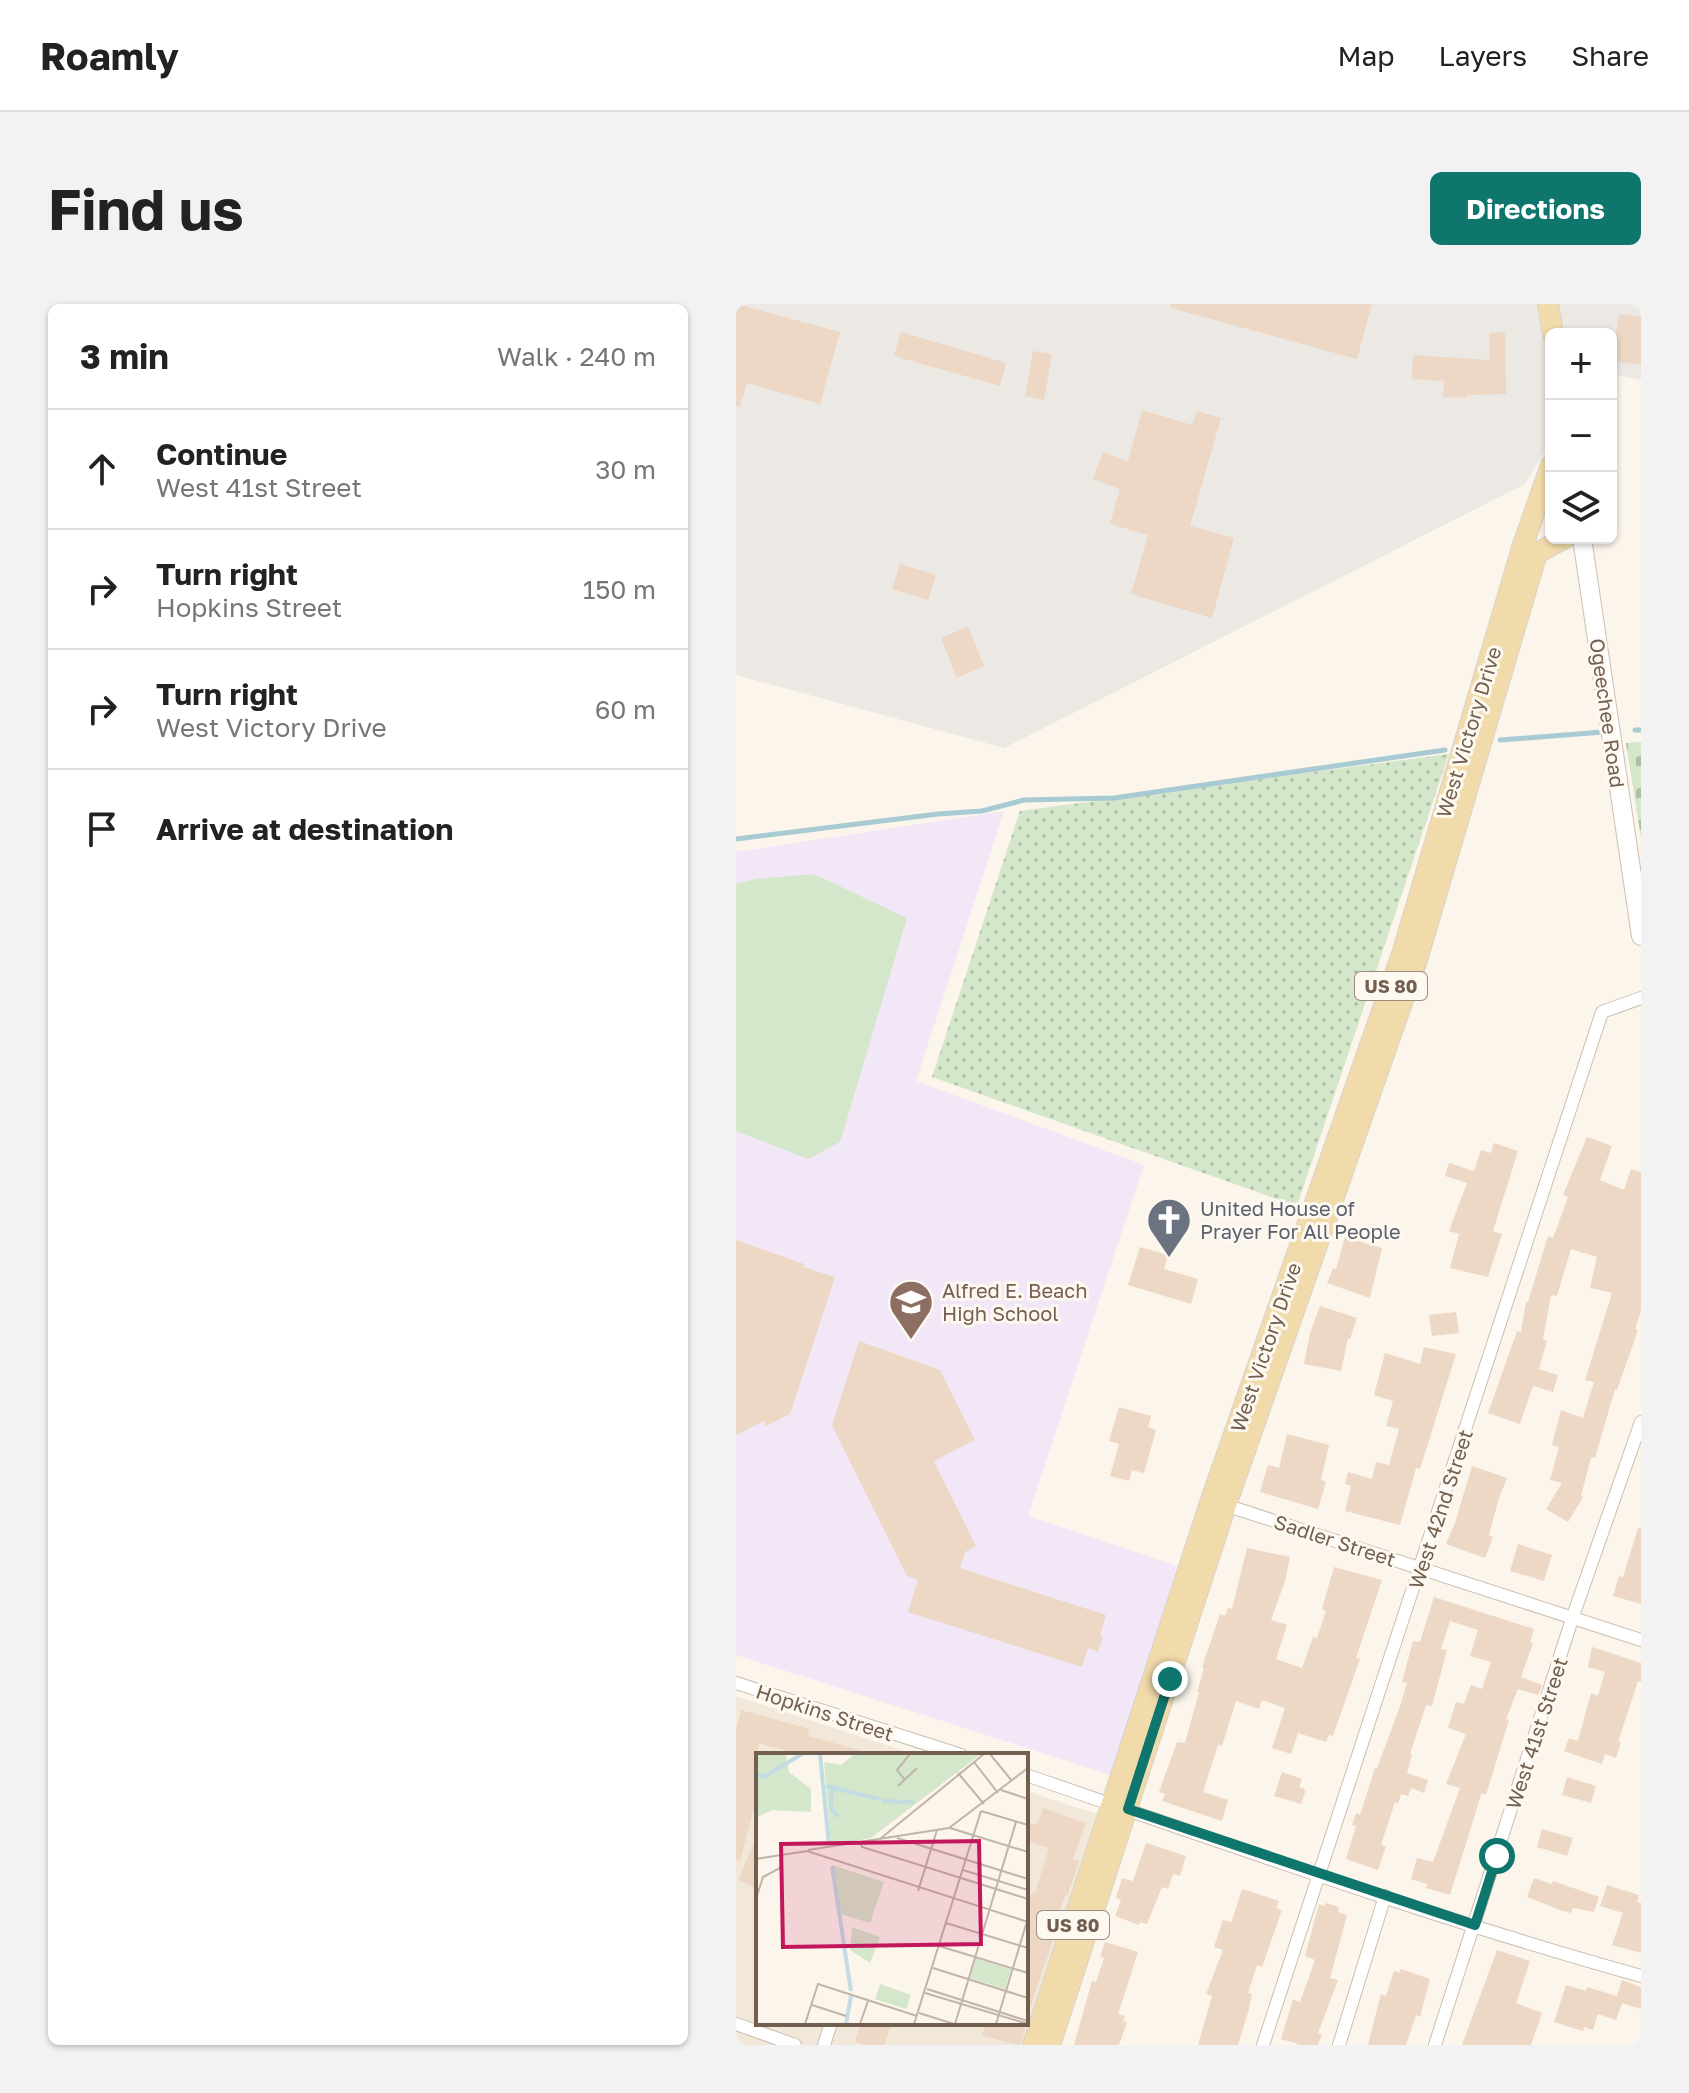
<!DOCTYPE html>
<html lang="en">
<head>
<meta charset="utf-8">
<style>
  body { margin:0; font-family:"Golos Text",sans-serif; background:#f2f2f2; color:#222 }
  .controls { position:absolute; right:24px; top:24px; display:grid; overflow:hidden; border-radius:12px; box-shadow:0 2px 6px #0004 }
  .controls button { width:72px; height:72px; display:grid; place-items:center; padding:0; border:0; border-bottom:2px solid #e0e0e0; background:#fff; color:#222; font:40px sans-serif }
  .stop { position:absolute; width:24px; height:24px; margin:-18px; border:6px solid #0f766e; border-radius:50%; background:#fff }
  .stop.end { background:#0f766e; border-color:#fff; box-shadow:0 2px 8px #0008 }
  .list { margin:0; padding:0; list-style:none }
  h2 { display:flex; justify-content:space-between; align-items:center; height:104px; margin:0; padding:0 32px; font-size:34px }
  h2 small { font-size:26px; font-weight:400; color:#767676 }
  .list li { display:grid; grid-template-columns:52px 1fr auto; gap:24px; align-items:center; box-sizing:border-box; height:120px; padding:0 32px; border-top:2px solid #e0e0e0 }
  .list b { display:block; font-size:30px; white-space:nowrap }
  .list p { margin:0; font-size:26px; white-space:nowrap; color:#767676 }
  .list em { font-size:26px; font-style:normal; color:#767676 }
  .icon { flex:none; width:44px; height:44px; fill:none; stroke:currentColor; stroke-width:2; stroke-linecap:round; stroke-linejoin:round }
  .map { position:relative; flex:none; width:905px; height:1741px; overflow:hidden; border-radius:12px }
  header { display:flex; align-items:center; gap:48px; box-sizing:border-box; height:112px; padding:0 40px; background:#fff; border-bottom:2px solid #e0e0e0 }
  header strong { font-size:38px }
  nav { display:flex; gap:44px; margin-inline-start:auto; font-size:28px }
  .intro { display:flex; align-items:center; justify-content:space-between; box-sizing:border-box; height:192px; padding:0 48px }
  h1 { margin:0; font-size:56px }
  .button { padding:20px 36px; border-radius:12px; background:#0f766e; color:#fff; font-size:28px; font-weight:700 }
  main { display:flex; gap:48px; padding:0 48px }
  aside { flex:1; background:#fff; border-radius:12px; box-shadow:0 2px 6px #0004 }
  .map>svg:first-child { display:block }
  .residential { fill:#f2e8da }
  .industrial { fill:#ece8e3 }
  .education { fill:#f2e7f7 }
  .grass { fill:url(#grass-dots) }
  .cemetery { fill:url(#cemetery-stones) }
  .pitch { fill:#d4e7ca }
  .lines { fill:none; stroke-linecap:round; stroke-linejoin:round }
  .stream { stroke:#a8cad3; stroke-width:5 }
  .building { fill:#edd7c5 }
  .street-casing { stroke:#ccbeb1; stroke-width:14 }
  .secondary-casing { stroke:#cebfaf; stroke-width:20 }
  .primary-casing { stroke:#d8d2ce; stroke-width:22 }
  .street { stroke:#fff; stroke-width:12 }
  .secondary { stroke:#fff; stroke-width:18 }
  .primary { stroke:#f2dbab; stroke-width:20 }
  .route { stroke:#0f766e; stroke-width:10 }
  .labels { text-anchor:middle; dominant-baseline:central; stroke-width:6; stroke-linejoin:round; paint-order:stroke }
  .shield { fill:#fdf9f1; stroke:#9c8d80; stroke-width:2 }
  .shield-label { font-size:18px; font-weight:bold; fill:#735f50 }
  .street-label { font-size:20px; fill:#735f50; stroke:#fdf9f1 }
  .worship-label { font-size:20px; fill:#5b616d; stroke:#fdf9f1; text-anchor:start }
  .education-label { font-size:20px; fill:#785e54; stroke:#fdf9f1; text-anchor:start }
  .inset-river { fill:none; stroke:#c1dce3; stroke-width:4 }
  .inset-road { fill:none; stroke:#c1b4a8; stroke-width:2 }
  .view { fill:#c2185b; fill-opacity:0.15; stroke:#c2185b; stroke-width:4 }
  .inset-edge { fill:none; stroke:#735f50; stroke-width:4 }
</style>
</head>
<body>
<header>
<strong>Roamly</strong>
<nav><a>Map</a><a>Layers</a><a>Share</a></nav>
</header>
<div class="intro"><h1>Find us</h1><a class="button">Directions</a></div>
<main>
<aside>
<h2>3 min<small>Walk · 240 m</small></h2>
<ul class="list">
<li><svg class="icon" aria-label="ahead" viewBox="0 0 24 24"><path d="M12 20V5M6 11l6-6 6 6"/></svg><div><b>Continue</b><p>West 41st Street</p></div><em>30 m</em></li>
<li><svg class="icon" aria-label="right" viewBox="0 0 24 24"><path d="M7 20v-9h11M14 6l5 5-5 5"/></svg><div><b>Turn right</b><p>Hopkins Street</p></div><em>150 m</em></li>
<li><svg class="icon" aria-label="right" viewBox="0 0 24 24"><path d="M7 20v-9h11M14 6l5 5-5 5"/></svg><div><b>Turn right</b><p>West Victory Drive</p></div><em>60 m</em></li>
<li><svg class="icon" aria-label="arrive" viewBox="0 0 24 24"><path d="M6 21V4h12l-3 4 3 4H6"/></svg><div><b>Arrive at destination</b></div></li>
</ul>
</aside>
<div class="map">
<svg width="905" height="1741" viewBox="0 0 905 1741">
  <defs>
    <pattern id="grass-dots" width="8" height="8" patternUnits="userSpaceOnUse" patternTransform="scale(2)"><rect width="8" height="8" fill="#d4e7ca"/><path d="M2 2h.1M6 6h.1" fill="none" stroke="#b0bea6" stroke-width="1.8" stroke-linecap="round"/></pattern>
    <pattern id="cemetery-stones" width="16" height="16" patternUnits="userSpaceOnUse" patternTransform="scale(2)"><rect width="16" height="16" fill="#d4e7ca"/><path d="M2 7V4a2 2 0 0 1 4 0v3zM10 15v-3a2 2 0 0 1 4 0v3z" fill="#b0bea6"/></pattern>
  </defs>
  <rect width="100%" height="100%" fill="#fbf5eb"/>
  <path class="residential" d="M0 1392 181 1451H22V1719H290V1487L364 1511 290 1741H0Z"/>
  <path class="industrial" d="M0 0H905V76L875 70V30H815V137L789 180 268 444 0 371Z"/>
  <path class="education" d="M268 507 180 777 408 861 292 1212 441 1262 378 1472 0 1351V548Z"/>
  <path class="grass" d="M713 450 561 902 196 773 284 507Z"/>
  <path class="cemetery" d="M905 438V534L890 439Z"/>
  <path class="pitch" d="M78 570 171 614 104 838 72 855 0 827V580L20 575Z"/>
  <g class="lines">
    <g class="stream">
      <path d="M899 426H905"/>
      <path d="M764 436 867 428"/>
      <path d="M0 535 202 510 246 507 288 496 378 494 709 446"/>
    </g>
  </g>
  <g class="building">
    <path d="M0 0 104 28 84 100 11 79 4 103 0 102Z"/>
    <path d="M435 0H636L621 55 435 4Z"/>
    <path d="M883 10 905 13V61L877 57Z"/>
    <path d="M165 28 270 59 264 82 158 52Z"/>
    <path d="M769 28 770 90 731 91V94L707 93 708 77 676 75 677 51 753 56V29Z"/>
    <path d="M297 47 316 50 308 96 289 92Z"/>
    <path d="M406 106 456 121 461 107 485 114 454 222 498 234 476 314 395 290 412 231 374 220 384 185 357 175 367 148 392 158Z"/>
    <path d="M164 260 200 271 192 296 156 285Z"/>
    <path d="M232 323 248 362 221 374 205 334Z"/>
    <path d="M851 833 876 842 864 876 888 886 895 865 905 868V1007L899 1025 902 1026 881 1086 879 1085 859 1154 855 1153 845 1192 847 1193 832 1218 810 1205 826 1179 814 1176 823 1143 816 1141 825 1106 847 1114 858 1078 849 1076 876 989 854 984 861 953 835 945 821 992 815 991 807 1035 811 1037 803 1065 822 1071 817 1088 797 1082 784 1120 752 1109 781 1027 785 1028 790 998H792L812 932 817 934 832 893 827 891Z"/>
    <path d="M758 839 782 847 757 927 766 930 752 973 714 964 723 930 713 927 731 879 709 872 713 859 738 867 745 846 755 849Z"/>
    <path d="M609 933 646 944 634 994 591 979 597 964 600 965Z"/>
    <path d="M0 936 68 960 67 963 99 973 54 1110 30 1122 28 1117 0 1131Z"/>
    <path d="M404 943 432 951 428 965 462 975 455 1000 392 981Z"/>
    <path d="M584 1002 621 1014 614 1035 612 1034 605 1067 568 1060 574 1029Z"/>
    <path d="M720 1008 723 1029 696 1032 693 1011Z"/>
    <path d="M123 1037 204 1066 239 1136 198 1157 240 1242 229 1248 224 1264 370 1311 364 1331 367 1333 362 1348 352 1344 346 1363 172 1308 182 1275 171 1272 96 1121Z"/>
    <path d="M688 1043 720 1050 684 1165 680 1164 664 1221 609 1207 615 1182 609 1180 612 1168 636 1175 640 1158 653 1161 663 1125 650 1122 657 1097 638 1091 649 1049 684 1060Z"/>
    <path d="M383 1103 415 1112 412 1123 420 1126 408 1169 396 1166 393 1177 374 1172 383 1140 373 1137Z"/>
    <path d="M551 1130 593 1141 585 1176 590 1178 582 1205 524 1188 532 1161 543 1164Z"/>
    <path d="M736 1162 771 1174 763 1194 753 1231 757 1233 749 1254 710 1240 719 1219Z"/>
    <path d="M902 1224H905V1300L877 1292 883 1272 887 1273Z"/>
    <path d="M782 1240 816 1251 808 1277 774 1267Z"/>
    <path d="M511 1244 554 1253 549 1277 535 1316 551 1321 540 1355 566 1364 577 1333 581 1334 590 1307 586 1305 598 1263 646 1276 620 1354 624 1355 619 1369 597 1432 593 1431 590 1438 562 1429 555 1450 536 1444 549 1404 526 1396 523 1405 500 1397 486 1442 482 1441 467 1488 492 1496 486 1517 426 1497 429 1490 423 1488 441 1438 449 1439 463 1388H461L468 1364 466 1363 484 1310 489 1312 492 1304 496 1305Z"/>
    <path d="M698 1293 798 1325 794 1338 797 1339 785 1373 806 1381 802 1391 782 1385 770 1415 773 1416 750 1491 746 1489 745 1491 714 1591 690 1584 691 1580 675 1575 681 1554 697 1558 724 1484 710 1480 730 1430 712 1424 720 1398 728 1400 735 1381 746 1385 755 1358 734 1352 742 1326 714 1317 705 1345 711 1346 696 1402 690 1401 674 1450 676 1451 671 1469 692 1476 688 1489 675 1484 672 1492 665 1490 662 1500 659 1498 645 1541 650 1542 642 1566 610 1555 620 1522 616 1521 620 1509 624 1511 639 1464H641L663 1405 671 1379 666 1378 677 1337 684 1338Z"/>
    <path d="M856 1343 905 1359V1378L902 1377 882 1438H885L880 1454 869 1450 866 1460 828 1447 833 1434 842 1437 855 1389 862 1392 869 1368 852 1363Z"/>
    <path d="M5 1406 73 1425 72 1432 127 1447 126 1451H68L22 1439V1499L20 1498 4 1557 0 1556V1426Z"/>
    <path d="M546 1468 566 1475 563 1483 570 1486 565 1500 538 1492Z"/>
    <path d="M831 1473 860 1482 855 1499 826 1491Z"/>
    <path d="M307 1504 350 1519 337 1555 343 1557 332 1591 330 1590 327 1597 319 1620 322 1622 293 1707H290V1606L296 1588 299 1589 313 1544 290 1536V1518L301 1521Z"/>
    <path d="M806 1525 837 1534 831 1552 801 1543Z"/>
    <path d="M22 1530V1585L2 1576Z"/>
    <path d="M410 1539 450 1552 444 1572 437 1570 432 1585 426 1583 411 1620 404 1618 403 1621 379 1612 385 1596 380 1594 386 1574 397 1577Z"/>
    <path d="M798 1574 816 1580 817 1577 863 1593 858 1608 837 1604 835 1609 824 1606 791 1593Z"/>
    <path d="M871 1581 903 1591 901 1598 905 1599V1649L876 1641 887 1609 864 1602Z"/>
    <path d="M506 1585 543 1597 540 1604 546 1606 526 1663 521 1661 512 1689 516 1690 513 1705 502 1741H462L476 1692 470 1690 487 1646 478 1643 487 1616 495 1618 496 1616Z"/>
    <path d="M590 1599 603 1603 602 1608 611 1611 594 1674 602 1676 582 1729 586 1730 582 1741H565L545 1735 557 1695 564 1698 579 1656 569 1652 583 1600 588 1602Z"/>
    <path d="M369 1638 402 1648 382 1710 389 1712 387 1717 391 1718 383 1741H338L356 1677 360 1678 368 1654 364 1653Z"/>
    <path d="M761 1646 794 1657 780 1699 806 1709 795 1741H726Z"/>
    <path d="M665 1665 694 1675 684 1713 680 1711 670 1741H632L645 1690 650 1692 658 1667 663 1669Z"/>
    <path d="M886 1676 905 1683V1705L886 1699 880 1716 862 1710 857 1726 848 1723 847 1727 818 1718 830 1681 850 1687 851 1683 881 1692Z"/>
    <path d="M125 1719H156L148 1741H129L119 1738Z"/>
    <path d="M250 1719H271L289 1724 284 1741 246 1732Z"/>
  </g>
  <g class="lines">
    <g class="street-casing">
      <g id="street">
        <path d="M486 1200 905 1336"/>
        <path d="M0 1379 225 1451"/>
        <path d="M290 1471C494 1541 697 1614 905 1672"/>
        <path d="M0 1720 59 1741"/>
        <path d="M88 1741 95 1719"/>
        <path d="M527 1741 866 708 905 694"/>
        <path d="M603 1741 649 1592"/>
        <path d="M699 1741 837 1312 905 1118"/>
      </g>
    </g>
    <g class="secondary-casing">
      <path id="secondary" d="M846 234 905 632"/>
    </g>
    <g class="primary-casing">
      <g id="primary">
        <path d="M812 0 817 30"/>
        <path d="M297 1741 475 1196 666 650 786 244 815 161"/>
        <path d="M314 1741 490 1201 681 656 801 249 829 234"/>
      </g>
    </g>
    <use href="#street" class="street"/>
    <use href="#secondary" class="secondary"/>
    <use href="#primary" class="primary"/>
  </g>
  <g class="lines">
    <path class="route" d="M434 1375 392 1505 739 1621 761 1552"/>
  </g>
  <defs>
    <g id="church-pin" transform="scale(2.3)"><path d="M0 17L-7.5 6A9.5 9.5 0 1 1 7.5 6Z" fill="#6b7280" stroke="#fdf9f1"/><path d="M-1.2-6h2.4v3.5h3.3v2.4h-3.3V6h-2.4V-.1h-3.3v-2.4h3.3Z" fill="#fff"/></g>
    <g id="school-pin" transform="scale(2.3)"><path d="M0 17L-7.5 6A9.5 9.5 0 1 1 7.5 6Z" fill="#8d6e63" stroke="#fdf9f1"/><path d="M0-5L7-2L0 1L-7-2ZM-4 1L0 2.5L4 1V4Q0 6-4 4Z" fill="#fff"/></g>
  </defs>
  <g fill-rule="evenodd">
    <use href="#church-pin" x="433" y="916"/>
    <use href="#school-pin" x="175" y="998"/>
  </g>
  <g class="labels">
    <g class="shield">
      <rect x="619" y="668" width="72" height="28" rx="6"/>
      <rect x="301" y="1607" width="72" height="28" rx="6"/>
    </g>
    <g class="shield-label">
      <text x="655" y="682">US 80</text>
      <text x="337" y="1621">US 80</text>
    </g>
    <g class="street-label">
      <text transform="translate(872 409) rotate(82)">Ogeechee Road</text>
      <text transform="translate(732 428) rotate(-73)">West Victory Drive</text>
      <text transform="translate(529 1043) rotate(-71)">West Victory Drive</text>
      <text transform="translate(704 1205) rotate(-72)">West 42nd Street</text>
      <text transform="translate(599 1236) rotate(18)">Sadler Street</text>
      <text transform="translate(89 1408) rotate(18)">Hopkins Street</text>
      <text transform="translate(800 1429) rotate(-72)">West 41st Street</text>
    </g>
    <g class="worship-label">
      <text x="464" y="904">United House of<tspan x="464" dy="23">Prayer For All People</tspan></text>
    </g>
    <g class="education-label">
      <text x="206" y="986">Alfred E. Beach<tspan x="206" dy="23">High School</tspan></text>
    </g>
  </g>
  <g transform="translate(20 1449)">
    <rect width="272" height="272" fill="#fbf5eb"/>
    <path d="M76 112 128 129 114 170 84 161ZM220 205 255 216 249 236 214 225Z" fill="#d4e7ca"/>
    <path d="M0 1H30L33 19 55 36V59L16 57 0 65Z" fill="#d4e7ca"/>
    <path d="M98 1H225L115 85 75 92 68 9 85 12Z" fill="#d4e7ca"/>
    <path d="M96 174 124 184 114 210 94 197ZM124 231 155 242 150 256 119 246Z" fill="#d4e7ca"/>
    <path class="inset-river" d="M64 1 73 91M0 21 8 24 46 1M70 33 123 46M76 36 75 55 82 64M126 48 158 49M76 113 95 238M90 271 95 243"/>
    <path class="inset-road" d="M234 1 256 28M218 9 242 40M202 20 228 51M149 27 141 17 154 1M142 33 161 15M245 37 272 46M225 58 272 72M194 75 272 99M141 85 272 126M124 86 228 1M104 89 106 94 272 146M52 97 193 75 272 15M0 106 51 98 272 169M207 117 272 137M162 138 181 77M0 146 7 124 24 115 25 102M190 170 272 195M183 193 272 220M177 215 272 245M171 236 272 268M169 240 272 271M56 252 90 263M163 260 198 271M49 271 62 231 161 263M104 271 112 248M158 271 225 58M199 271 260 69M240 271 272 165"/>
    <path class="view" d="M223 88 225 191 27 194 25 91Z"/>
    <rect width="272" height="272" class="inset-edge"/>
  </g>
</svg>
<div class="controls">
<button>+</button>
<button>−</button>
<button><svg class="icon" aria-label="layers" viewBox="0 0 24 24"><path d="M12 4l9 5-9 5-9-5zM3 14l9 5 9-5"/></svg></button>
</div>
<div class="stop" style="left:761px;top:1552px"></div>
<div class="stop end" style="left:434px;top:1375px"></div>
</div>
</main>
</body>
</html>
